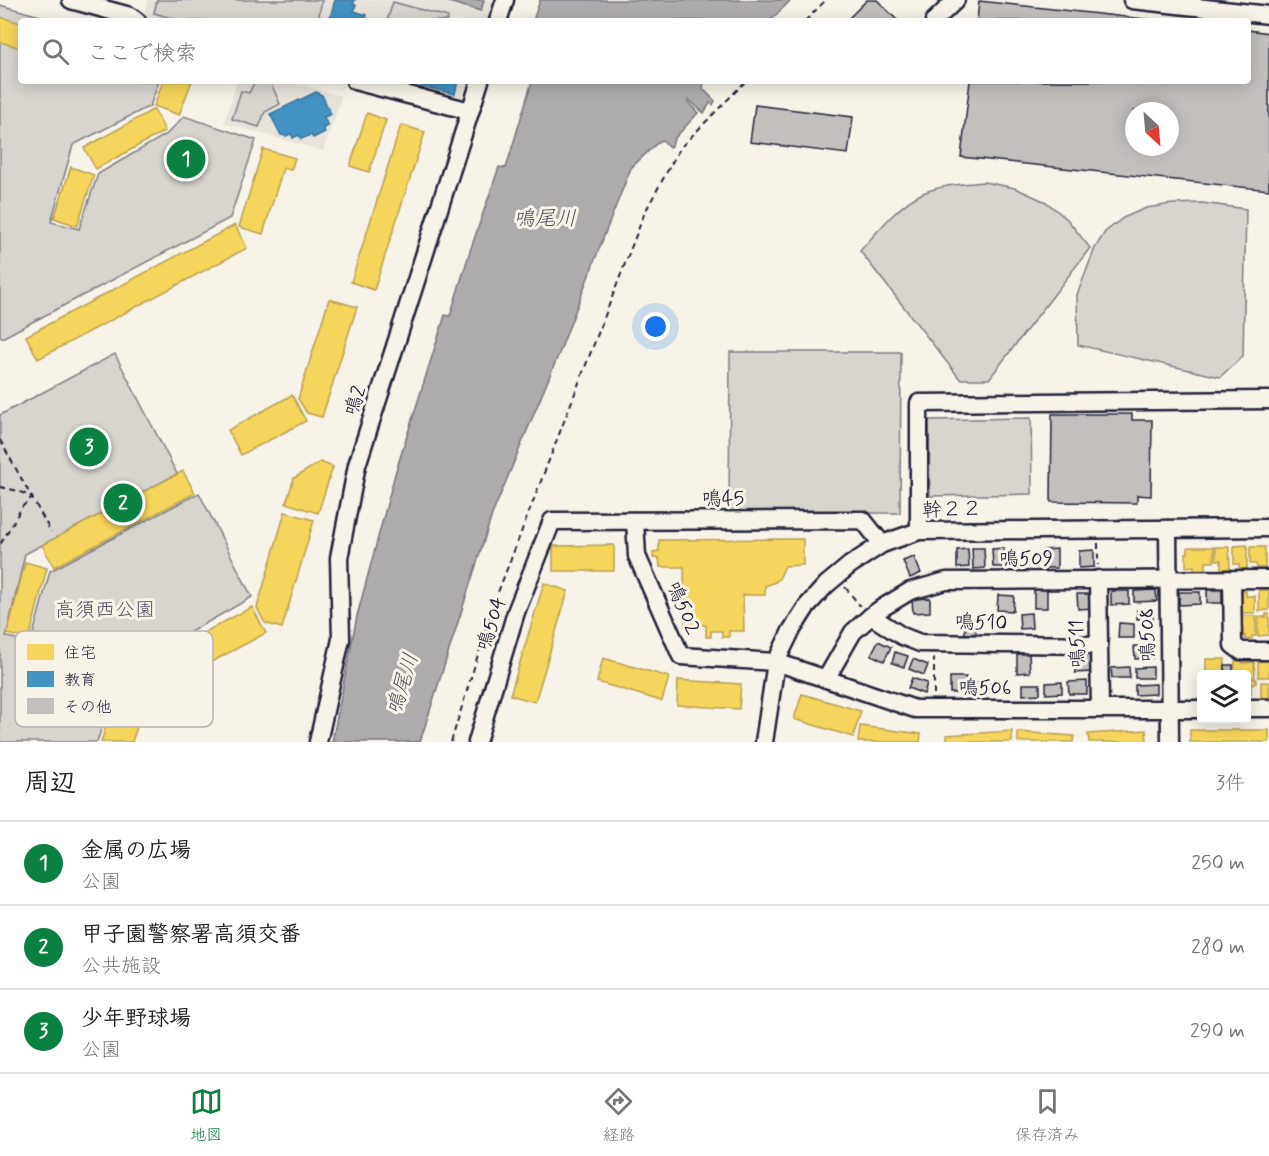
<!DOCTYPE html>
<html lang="ja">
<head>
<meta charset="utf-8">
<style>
  body { margin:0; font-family:Mynerve,"Klee One",sans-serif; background:#f2f2f2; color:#222 }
  .controls { position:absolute; right:18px; bottom:18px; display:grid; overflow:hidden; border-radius:6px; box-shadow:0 3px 15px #0003 }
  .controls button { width:54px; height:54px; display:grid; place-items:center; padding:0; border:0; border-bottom:2px solid #e0e0e0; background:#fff; color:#222; font:30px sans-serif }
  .compass { position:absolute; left:1125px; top:102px; width:54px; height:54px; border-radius:50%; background:#fff; box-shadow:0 3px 15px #0003; rotate:154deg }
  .you { position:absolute; left:656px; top:327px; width:21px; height:21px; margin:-15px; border:4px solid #fff; border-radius:50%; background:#1a73e8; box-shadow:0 0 0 9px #1a73e833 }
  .badge { display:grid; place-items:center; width:39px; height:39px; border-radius:50%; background:#0b8043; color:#fff; font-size:20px; font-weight:700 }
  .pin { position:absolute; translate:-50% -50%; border:3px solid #fff; box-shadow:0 2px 6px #0006 }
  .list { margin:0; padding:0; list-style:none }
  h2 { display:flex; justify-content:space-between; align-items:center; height:78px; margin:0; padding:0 24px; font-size:26px }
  h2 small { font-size:20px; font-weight:400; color:#767676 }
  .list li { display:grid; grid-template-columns:39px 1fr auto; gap:18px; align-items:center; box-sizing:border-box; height:84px; padding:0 24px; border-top:2px solid #e0e0e0 }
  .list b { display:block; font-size:22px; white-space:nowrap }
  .list p { margin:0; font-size:20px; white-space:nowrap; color:#767676 }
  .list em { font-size:20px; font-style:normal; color:#767676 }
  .icon { flex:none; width:33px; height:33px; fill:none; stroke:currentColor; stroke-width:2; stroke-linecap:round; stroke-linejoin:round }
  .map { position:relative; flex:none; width:1269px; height:742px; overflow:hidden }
  .search { position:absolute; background:#fff; box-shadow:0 3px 15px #0003; left:18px; right:18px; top:18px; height:66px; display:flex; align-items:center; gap:15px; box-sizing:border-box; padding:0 21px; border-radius:6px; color:#767676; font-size:22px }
  .sheet { height:330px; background:#fff }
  nav { display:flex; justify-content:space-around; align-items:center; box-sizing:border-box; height:84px; border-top:2px solid #e0e0e0; background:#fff; font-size:16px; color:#767676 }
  nav a { display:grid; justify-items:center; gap:3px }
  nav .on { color:#0b8043 }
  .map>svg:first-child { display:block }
  .built { fill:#e7e3db }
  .green { fill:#d8d5cf; stroke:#7d7c85; stroke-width:1.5 }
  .water { fill:#aeabad; stroke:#76747f; stroke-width:1.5 }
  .homes { fill:#f6d55c; stroke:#b69f52; stroke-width:1.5 }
  .schools { fill:#4393c3; stroke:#39719a; stroke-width:1.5 }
  .building { fill:#c2bfbd; stroke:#22223b; stroke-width:1.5; fill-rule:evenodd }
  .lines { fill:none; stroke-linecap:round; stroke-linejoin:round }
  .minor-casing { stroke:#22223b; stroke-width:21 }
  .path { stroke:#22223b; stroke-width:2; stroke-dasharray:6 4.5; stroke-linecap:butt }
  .minor { stroke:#f7f3e8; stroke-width:16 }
  .labels { text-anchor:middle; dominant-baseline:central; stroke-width:6; stroke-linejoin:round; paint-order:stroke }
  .street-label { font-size:20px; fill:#22223b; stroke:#f7f3e8 }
  .park-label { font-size:20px; fill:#504f60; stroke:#f7f3e8 }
  .water-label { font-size:21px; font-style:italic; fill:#535263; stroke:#f7f3e8 }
  .key { fill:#f7f3e8; stroke:#b7b4b4; stroke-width:1.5 }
  .key-label { font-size:16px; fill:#22223b }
</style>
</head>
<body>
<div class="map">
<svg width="1269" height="742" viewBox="0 0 1269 742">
  <rect width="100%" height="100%" fill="#f7f3e8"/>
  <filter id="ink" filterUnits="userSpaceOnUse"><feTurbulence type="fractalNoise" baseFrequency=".0167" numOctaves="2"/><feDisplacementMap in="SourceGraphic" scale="12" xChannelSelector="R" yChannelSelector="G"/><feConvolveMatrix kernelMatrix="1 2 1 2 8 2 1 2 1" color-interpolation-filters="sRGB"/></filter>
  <g filter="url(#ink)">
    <g class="built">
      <path d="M148 0H498L491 21H148L144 14Z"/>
      <path d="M237 81H288L342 96 323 151 224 123Z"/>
      <path d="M371 81H474L468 101 461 105Z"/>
    </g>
    <g class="green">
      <path d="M157 0H322L318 21H181L154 13Z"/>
      <path d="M393 2 448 17 447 21H387Z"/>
      <path d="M0 5 58 21H21V81H159L150 106 73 145 51 222 79 229 98 174 167 134 184 116 256 140 230 218 2 338 0 335Z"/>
      <path d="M255 81H266L271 83 280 104 265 112 259 127 232 119 241 91 249 93Z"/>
      <path d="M984 182 1015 188 1046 202 1067 219 1090 248 989 379H960L860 251C878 231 899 204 923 193 942 185 963 184 984 182Z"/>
      <path d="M1202 203 1246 209 1243 356 1220 377 1078 345 1077 295 1095 248 1105 232 1123 218 1146 208 1173 204Z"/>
      <path d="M730 352H901L900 513H729Z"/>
      <path d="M115 354 177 474 25 554 6 637 31 642 50 571 199 493 252 597 132 665 117 681 97 742H0V415Z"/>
      <path d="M1031 418 1032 494 930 496 929 420Z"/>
    </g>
    <g class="water">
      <path d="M441 0H484L481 11Z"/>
      <path d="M540 0H791L770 21H533Z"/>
      <path d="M532 81H704L703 89 715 101 713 105 710 103 704 113 689 100 688 102 698 113 674 139 672 146 669 147 662 140 655 145 631 168 604 236 558 356 492 515 420 742H332L357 616 395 474 445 315 450 316 470 251 499 167 506 168Z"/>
    </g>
    <g class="homes">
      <path d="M0 17 21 23V48L0 42Z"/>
      <path d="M163 81H192L179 115 154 106Z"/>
      <path d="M154 109 165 131 96 169 84 148Z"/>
      <path d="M367 113 386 120 369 172 350 166Z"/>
      <path d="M401 125 425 132 374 290 351 282Z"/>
      <path d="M263 149 295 158 291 170 283 168 263 234 239 227Z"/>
      <path d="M71 167 94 175 77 226 54 218Z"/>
      <path d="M235 225 247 248 38 359 26 336Z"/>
      <path d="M329 299 357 307 322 417 307 413 298 399Z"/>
      <path d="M292 395 306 421 241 455 228 430Z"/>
      <path d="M320 462 333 467 318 513 286 503 294 478Z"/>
      <path d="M183 471 195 493 54 567 42 545Z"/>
      <path d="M285 512 314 520 282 628 265 623 257 608Z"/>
      <path d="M803 539V565L785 566 779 579 775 582 765 586V595H743L744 631H729V637H722V631H711V637H706V625H685L684 567H660L659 558H653V552L659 551V540Z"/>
      <path d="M614 545V571H553V546Z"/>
      <path d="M1247 545V569H1239V564H1234V546Z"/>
      <path d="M1188 547H1214V562H1206V570L1194 571V566L1186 567V553H1188Z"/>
      <path d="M1216 547H1229L1230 568 1221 570V560H1216Z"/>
      <path d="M1250 547H1265V568H1257L1256 564H1250Z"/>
      <path d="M25 562 47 568 29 639 7 634Z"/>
      <path d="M544 583 568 591 535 702 510 695Z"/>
      <path d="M1259 590H1269V610L1259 611Z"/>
      <path d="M1239 591H1246V596H1255V613H1239Z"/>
      <path d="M252 607 266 633 149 695 135 669Z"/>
      <path d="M1266 614H1269V635L1258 636V617H1266Z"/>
      <path d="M1239 616H1256V636H1252V639H1245V636H1239Z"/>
      <path d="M603 658 669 677 662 701 597 682Z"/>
      <path d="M1269 658V677H1258V661H1269Z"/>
      <rect x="1206" y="659" width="19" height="15"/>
      <path d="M1235 661H1243V663L1254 662 1255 677H1246V674H1234Z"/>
      <path d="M1246 679H1256V683L1251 684V695L1246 696Z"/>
      <path d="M678 680 741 684 739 709 677 705Z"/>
      <path d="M1261 682H1269V698L1261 697Z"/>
      <path d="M118 687 147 696 132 742H101Z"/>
      <path d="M802 694 861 711 853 737 794 719Z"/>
      <path d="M860 726 921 734 920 742H858Z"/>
      <path d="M1146 730 1147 742H1089L1088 734Z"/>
      <rect x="1190" y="730" width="79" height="12"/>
      <path d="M1012 731V742H947V735Z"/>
      <path d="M1018 732 1074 736 1073 742H1018Z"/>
    </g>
    <g class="schools">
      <path d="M335 0H355L353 4 356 5 354 11 367 15 366 21H329Z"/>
      <path d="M422 81H458L455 94 421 86Z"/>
      <path d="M316 92 322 95 331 114 324 117 328 126 323 128 325 132 313 138 311 135 301 139 299 135 293 138 291 134 286 136 281 135 270 114Z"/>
    </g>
    <g class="building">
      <path d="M867 0H877L898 21H846Z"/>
      <path d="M979 1 1163 21H977Z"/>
      <path d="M1248 30 1269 33V190L961 157 970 81H1248ZM1134 111H1170V147H1134Z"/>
      <path d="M755 105 853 117 848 154 750 142Z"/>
      <path d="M1052 414H1132V420H1152L1151 496 1137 495V503L1051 502Z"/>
      <path d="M972 548H984L985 568 973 569Z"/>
      <path d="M1004 548 1005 567H993L992 549Z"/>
      <path d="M968 549 969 567 957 568V550Z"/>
      <path d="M1057 549V568H1043V550Z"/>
      <path d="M1094 550V567L1079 568V551Z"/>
      <path d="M914 557 921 573 910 578 903 561Z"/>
      <path d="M1034 588 1047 589V608H1034Z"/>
      <path d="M1156 590 1157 601 1134 602V591Z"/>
      <rect x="1207" y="590" width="15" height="13"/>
      <path d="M1111 591H1129V604L1111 605Z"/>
      <path d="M1179 592H1200V604L1179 605Z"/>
      <path d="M1077 594H1092L1093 608 1078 609Z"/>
      <path d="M998 595 1014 596 1013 611 997 610Z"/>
      <path d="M930 598V612L913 613 912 599Z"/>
      <path d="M1152 609 1153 619H1137V610Z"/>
      <path d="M1031 613 1032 628 1020 629 1019 614Z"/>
      <rect x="965" y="618" width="11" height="16"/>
      <path d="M1119 623 1134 624V638H1118Z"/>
      <path d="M878 641 891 647 884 661 871 655Z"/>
      <path d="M1134 646H1152L1153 658 1135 659Z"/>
      <path d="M895 652 908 656 904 667 892 663Z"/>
      <path d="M1029 653 1030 672 1017 673V654Z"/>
      <path d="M1092 653V672L1075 673 1074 654Z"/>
      <path d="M913 659 928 665 924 675 909 669Z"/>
      <rect x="1225" y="665" width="8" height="9"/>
      <path d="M1129 667 1130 678H1112L1111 668Z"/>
      <path d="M1153 667V678H1135V668Z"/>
      <rect x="950" y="677" width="16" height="16"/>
      <path d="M912 678 927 683 924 694 908 688Z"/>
      <path d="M991 681V692L975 693V682Z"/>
      <path d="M1087 681V694H1069L1068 682Z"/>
      <path d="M1062 682V693L1046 694V683Z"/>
      <path d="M1023 684H1040V694L1023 695Z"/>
      <path d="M1156 684V694L1135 695V685Z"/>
    </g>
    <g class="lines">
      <g class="minor-casing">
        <g id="minor">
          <path d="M71 0 130 16 137 21"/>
          <path d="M1132 0 1269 15"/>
          <path d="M498 21 505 0"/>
          <path d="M934 21 956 0"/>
          <path d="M355 81 470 111"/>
          <path d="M635 521 637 556 681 656 776 662 915 709H1202"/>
          <path d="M1168 529 1170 742"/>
          <path d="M919 531V403L1269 400"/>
          <path d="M1098 579 1100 708"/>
          <path d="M1232 580 1233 645 1241 651H1269"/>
          <path d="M871 616 902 636 920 643 1099 645"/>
          <path d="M826 679 853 632 871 616 882 608 910 591 946 581 1269 579"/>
          <path d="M1246 708H1269"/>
          <path d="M318 742 341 639 339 558 357 465 480 81"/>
          <path d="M477 742 516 612 552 521 863 520 882 544"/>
          <path d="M764 742 776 662 791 631 807 606 826 585 850 565 882 544 919 531 1269 528"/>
        </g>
      </g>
      <g class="path">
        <path d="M805 21 826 0"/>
        <path d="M0 440 51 532"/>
        <path d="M0 487 18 491 32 497 22 507 0 545"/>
        <path d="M1098 543V565"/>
        <path d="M845 587 860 606"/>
        <path d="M934 694V658"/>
        <path d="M451 742 495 600 645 212 680 148 746 81"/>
      </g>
      <use href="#minor" class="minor"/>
    </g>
  </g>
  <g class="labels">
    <g class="street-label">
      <text transform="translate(356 401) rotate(-72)">鳴2</text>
      <text x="723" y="499">鳴45</text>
      <text transform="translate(952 510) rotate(-2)">幹２２</text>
      <text x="1026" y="559">鳴509</text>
      <text transform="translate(683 608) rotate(66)">鳴502</text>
      <text transform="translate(981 623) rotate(1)">鳴510</text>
      <text transform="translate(492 624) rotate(-72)">鳴504</text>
      <text transform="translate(1148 635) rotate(-91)">鳴508</text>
      <text transform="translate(1078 644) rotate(-91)">鳴511</text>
      <text x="985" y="688">鳴506</text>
    </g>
    <g class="park-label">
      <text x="105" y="610">高須西公園</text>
    </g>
    <g class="water-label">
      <text x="545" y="219">鳴尾川</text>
      <text transform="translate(403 684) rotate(-73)">鳴尾川</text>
    </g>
  </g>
  <rect x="15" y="631" width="198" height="96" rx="9" class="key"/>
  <rect x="27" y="644" width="27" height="16" fill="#f6d55c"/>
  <rect x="27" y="671" width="27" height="16" fill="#4393c3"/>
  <rect x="27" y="698" width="27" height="16" fill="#c2bfbd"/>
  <g class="key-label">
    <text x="64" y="658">住宅</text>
    <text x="64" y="685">教育</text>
    <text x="64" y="712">その他</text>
  </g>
</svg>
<div class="controls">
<button><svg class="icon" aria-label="layers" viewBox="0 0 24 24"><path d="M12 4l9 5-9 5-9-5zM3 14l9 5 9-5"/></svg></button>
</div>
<svg class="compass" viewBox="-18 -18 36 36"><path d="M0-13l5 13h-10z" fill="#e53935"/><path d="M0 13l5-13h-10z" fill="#767676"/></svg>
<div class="you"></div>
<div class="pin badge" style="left:186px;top:159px">1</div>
<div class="pin badge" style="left:123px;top:503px">2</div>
<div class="pin badge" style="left:89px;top:447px">3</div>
<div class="search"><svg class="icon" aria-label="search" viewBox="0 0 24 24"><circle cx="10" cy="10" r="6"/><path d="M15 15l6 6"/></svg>ここで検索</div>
</div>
<section class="sheet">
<h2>周辺<small>3件</small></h2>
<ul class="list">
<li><span class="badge">1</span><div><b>金属の広場</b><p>公園</p></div><em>250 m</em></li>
<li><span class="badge">2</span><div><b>甲子園警察署高須交番</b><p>公共施設</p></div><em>280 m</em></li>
<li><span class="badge">3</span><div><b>少年野球場</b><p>公園</p></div><em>290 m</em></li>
</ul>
</section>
<nav>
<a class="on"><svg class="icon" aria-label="map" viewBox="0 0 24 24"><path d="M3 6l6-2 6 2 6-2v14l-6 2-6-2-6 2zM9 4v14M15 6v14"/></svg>地図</a>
<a><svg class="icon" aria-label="directions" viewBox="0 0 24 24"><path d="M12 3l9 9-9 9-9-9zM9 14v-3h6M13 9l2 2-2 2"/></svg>経路</a>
<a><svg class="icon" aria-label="saved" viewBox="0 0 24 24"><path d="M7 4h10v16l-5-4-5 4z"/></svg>保存済み</a>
</nav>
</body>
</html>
